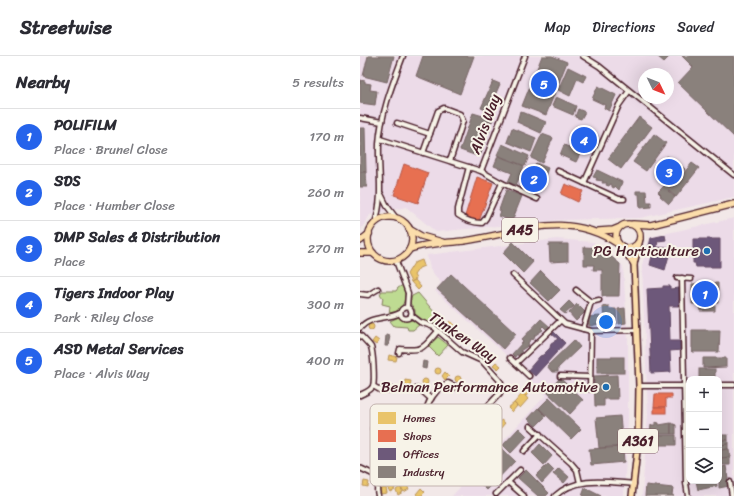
<!DOCTYPE html>
<html lang="en">
<head>
<meta charset="utf-8">
<style>
  body { margin:0; font-family:Sriracha,sans-serif; background:#f7f7f7; color:#2b2b33 }
  .controls { position:absolute; right:12px; bottom:12px; display:grid; overflow:hidden; border-radius:8px; box-shadow:0 4px 16px #0002 }
  .controls button { width:36px; height:36px; display:grid; place-items:center; padding:0; border:0; border-bottom:1px solid #e1e1e2; background:#fff; color:#2b2b33; font:20px sans-serif }
  .compass { position:absolute; left:278px; top:12px; width:36px; height:36px; border-radius:50%; background:#fff; box-shadow:0 4px 16px #0002; rotate:133deg }
  .you { position:absolute; left:246px; top:266px; width:14px; height:14px; margin:-10px; border:3px solid #fff; border-radius:50%; background:#1a73e8; box-shadow:0 0 0 6px #1a73e833 }
  .badge { display:grid; place-items:center; width:26px; height:26px; border-radius:50%; background:#2563eb; color:#fff; font-size:13px; font-weight:700 }
  .pin { position:absolute; translate:-50% -50%; border:2px solid #fff; box-shadow:0 1px 4px #0006 }
  .list { margin:0; padding:0; list-style:none }
  h2 { display:flex; justify-content:space-between; align-items:center; height:52px; margin:0; padding:0 16px; font-size:17px }
  h2 small { font-size:13px; font-weight:400; color:#7c7c81 }
  .list li { display:grid; grid-template-columns:26px 1fr auto; gap:12px; align-items:center; box-sizing:border-box; height:56px; padding:0 16px; border-top:1px solid #e1e1e2 }
  .list b { display:block; font-size:15px; white-space:nowrap }
  .list p { margin:0; font-size:13px; white-space:nowrap; color:#7c7c81 }
  .list em { font-size:13px; font-style:normal; color:#7c7c81 }
  .icon { flex:none; width:22px; height:22px; fill:none; stroke:currentColor; stroke-width:2; stroke-linecap:round; stroke-linejoin:round }
  .map { position:relative; flex:none; width:374px; height:440px; overflow:hidden }
  header { display:flex; align-items:center; gap:24px; box-sizing:border-box; height:56px; padding:0 20px; background:#fff; border-bottom:1px solid #e1e1e2 }
  header strong { font-size:19px }
  nav { display:flex; gap:22px; margin-inline-start:auto; font-size:14px }
  main { display:flex }
  aside { flex:1; background:#fff }
  .map>svg:first-child { display:block }
  .built { fill:#ecdbe8; fill-rule:evenodd }
  .green { fill:#bedb92; stroke:#847d5e }
  .homes { fill:#e9c46a; stroke:#b99257 }
  .shops { fill:#e76f51; stroke:#b85746 }
  .offices { fill:#6d597a; stroke:#624862 }
  .industry { fill:#8a817c; stroke:#776464 }
  .lines { fill:none; stroke-linecap:round; stroke-linejoin:round }
  .minor-casing { stroke:#4a1f2b; stroke-width:7 }
  .major-casing { stroke:#4a1f2b; stroke-width:8 }
  .highway-casing { stroke:#4a1f2b; stroke-width:8 }
  .minor { stroke:#f7f3e8; stroke-width:4 }
  .major { stroke:#fbddab; stroke-width:5 }
  .highway { stroke:#fbddab; stroke-width:5.5 }
  .poi-dot { fill:#1f6fb2; stroke:#f7f3e8; stroke-width:1.5 }
  .labels { text-anchor:middle; dominant-baseline:central; stroke-width:4; stroke-linejoin:round; paint-order:stroke }
  .shield { fill:#f7f3e8; stroke:#7e5f64; stroke-width:1 }
  .shield-label { font-size:14px; font-weight:bold; fill:#4a1f2b }
  .street-label { font-size:15px; fill:#4a1f2b; stroke:#f7f3e8 }
  .poi-label { font-size:15px; fill:#4a1f2b; stroke:#f7f3e8; text-anchor:end }
  .key { fill:#f7f3e8; stroke:#c3b3af; stroke-width:1 }
  .key-label { font-size:11px; fill:#4a1f2b }
</style>
</head>
<body>
<header>
<strong>Streetwise</strong>
<nav><a>Map</a><a>Directions</a><a>Saved</a></nav>
</header>
<main>
<aside>
<h2>Nearby<small>5 results</small></h2>
<ul class="list">
<li><span class="badge">1</span><div><b>POLIFILM</b><p>Place · Brunel Close</p></div><em>170 m</em></li>
<li><span class="badge">2</span><div><b>SDS</b><p>Place · Humber Close</p></div><em>260 m</em></li>
<li><span class="badge">3</span><div><b>DMP Sales &amp; Distribution</b><p>Place</p></div><em>270 m</em></li>
<li><span class="badge">4</span><div><b>Tigers Indoor Play</b><p>Park · Riley Close</p></div><em>300 m</em></li>
<li><span class="badge">5</span><div><b>ASD Metal Services</b><p>Place · Alvis Way</p></div><em>400 m</em></li>
</ul>
</aside>
<div class="map">
<svg width="374" height="440" viewBox="0 0 374 440">
  <rect width="100%" height="100%" fill="#f2e8e8"/>
  <filter id="ink" filterUnits="userSpaceOnUse"><feTurbulence type="fractalNoise" baseFrequency=".025" numOctaves="2"/><feDisplacementMap in="SourceGraphic" scale="8" xChannelSelector="R" yChannelSelector="G"/><feConvolveMatrix kernelMatrix="1 2 1 2 8 2 1 2 1" color-interpolation-filters="sRGB"/></filter>
  <g filter="url(#ink)">
    <g class="built">
      <path d="M0 0H374V141L280 162 199 164 76 176 46 151 10 159 0 175ZM284 18H308V42H284Z"/>
      <path d="M374 162V440H282L288 359 282 209 290 181ZM329 323H359V425H329Z"/>
      <path d="M197 183 233 186 263 210 268 284V362L264 440H92L186 339 162 317 144 297 75 235 81 227 70 213 67 199Z"/>
    </g>
    <g class="green">
      <path d="M43 229C48 242 43 256 29 258L30 250 22 248 23 242 20 238 22 235H36L38 232Z"/>
      <path d="M58 237 87 271 84 274 66 266 55 258V254L50 247 52 240Z"/>
      <path d="M39 261 46 265 55 264 59 269 53 274H48L47 271 34 270 30 265Z"/>
      <path d="M78 281 88 289 78 300 68 290Z"/>
    </g>
    <g class="homes">
      <path d="M62 204 64 210 59 212 54 219 56 223 51 226 47 218 54 207Z"/>
      <path d="M55 224 61 231 58 234 51 226Z"/>
      <path d="M90 265 96 270 93 273 88 268Z"/>
      <circle cx="11" cy="271" r="3"/>
      <path d="M102 277 107 282 104 285 99 280Z"/>
      <path d="M15 282 19 285 16 289 12 286Z"/>
      <path d="M116 287 121 292 118 295 113 291Z"/>
      <path d="M29 299 37 301 36 305 28 304Z"/>
      <path d="M136 306 141 310 138 313 133 309Z"/>
      <circle cx="78" cy="315" r="3"/>
      <path d="M85 316 89 320 85 324 82 320Z"/>
      <circle cx="98" cy="323" r="3"/>
      <circle cx="65" cy="326" r="3"/>
      <path d="M45 324 51 325 50 330 45 329Z"/>
      <path d="M167 331 171 335 166 340 163 338Z"/>
      <path d="M163 337 168 343 160 352 154 347Z"/>
      <path d="M154 347 157 350 152 356 148 352Z"/>
      <path d="M141 364 145 367 140 373 137 370Z"/>
      <path d="M4 425 9 426 8 431 3 430Z"/>
      <path d="M32 428 35 433 30 436 27 431Z"/>
      <path d="M46 428 49 433 44 436 41 431Z"/>
      <path d="M40 431 43 436 38 439 36 434Z"/>
      <path d="M26 432 27 437 21 438 20 433Z"/>
      <path d="M61 432 65 436 61 440H58L56 438Z"/>
    </g>
    <g class="shops">
      <path d="M44 108 68 117 58 147 34 139Z"/>
      <path d="M117 121 133 127 119 165 105 160Z"/>
      <path d="M205 128 223 135 218 146 201 138Z"/>
      <path d="M295 338H312V342H306V351H294Z"/>
      <rect x="294" y="351" width="12" height="6"/>
    </g>
    <g class="offices">
      <path d="M305 179 306 184 298 185 297 191 289 190 291 182Z"/>
      <path d="M333 183H360V211H336L335 207H333Z"/>
      <path d="M294 191 311 192 305 214 290 209Z"/>
      <path d="M303 230H310V233L319 232V250H309L310 285H321L322 294 310 295 311 316 291 317 287 233 303 232Z"/>
      <path d="M194 276 205 287 175 320 168 314 180 300 183 299 190 292 191 287 198 283 192 278Z"/>
    </g>
    <g class="industry">
      <path d="M8 0H34L27 26 3 20Z"/>
      <path d="M63 0H114L100 38 56 20Z"/>
      <path d="M182 0H192L207 6 186 59 162 50Z"/>
      <path d="M297 0H310L304 6Z"/>
      <path d="M322 0H374V81L318 27 333 11Z"/>
      <path d="M208 11 226 20 223 26 217 23 210 40 198 34Z"/>
      <path d="M0 24 5 25V27L11 28 10 34 17 35 15 49 0 47Z"/>
      <path d="M133 25 140 28 128 55 121 52Z"/>
      <path d="M238 30 256 39 249 55 244 52 245 49 232 43Z"/>
      <path d="M196 41 216 50 213 59 192 50Z"/>
      <path d="M218 53 225 56 221 63 215 61Z"/>
      <path d="M160 55 186 66 181 77 157 66Z"/>
      <path d="M113 57 133 63 132 66 129 65 127 71 130 72 129 77 126 76 124 81 127 82 125 87 122 86 120 91 123 92 121 98 118 97 117 100 100 94Z"/>
      <path d="M279 61 292 71 261 113 248 103Z"/>
      <path d="M217 70 238 80 230 97 209 88Z"/>
      <path d="M0 72H5L6 116H0Z"/>
      <path d="M152 72 176 82 171 96 147 86Z"/>
      <path d="M182 78 193 82 182 107 171 102Z"/>
      <path d="M294 78 306 87 286 115 273 106Z"/>
      <path d="M142 88 169 100 165 110 137 99Z"/>
      <path d="M204 89 221 96 216 106 200 99Z"/>
      <path d="M138 100 164 110 156 129 148 126 152 117 134 110Z"/>
      <path d="M307 100 325 113 311 131 294 118Z"/>
      <path d="M176 107 188 112 185 120 173 114Z"/>
      <path d="M332 107 339 112 316 141 309 135Z"/>
      <path d="M173 114 185 120 178 135 162 127 167 116 171 118Z"/>
      <path d="M237 114 262 126 259 134 255 130 254 132 252 131V129L250 128 249 130 246 129 247 127H242L243 125 236 124 237 122 233 121Z"/>
      <path d="M0 116H6L7 131H0Z"/>
      <path d="M306 128 311 131 308 135 315 141 309 148 300 140 301 139 298 136Z"/>
      <path d="M146 134 162 140 152 165 139 160 141 155 139 154Z"/>
      <path d="M276 135H286L287 146H291V151L280 152 279 138H276Z"/>
      <path d="M153 186 173 206 163 217 143 197Z"/>
      <path d="M189 188H208V205L190 206Z"/>
      <path d="M224 191 241 192 260 208 259 240H242V214H233L234 209H224Z"/>
      <path d="M181 215 200 234 189 245 170 227Z"/>
      <path d="M91 218 156 278 143 293 77 233Z"/>
      <path d="M358 227V247H355V255H340V248H332V228Z"/>
      <path d="M209 245 214 250 205 258 200 254Z"/>
      <path d="M217 248 225 256 216 265 209 257Z"/>
      <path d="M243 250H249V253H256L257 268 244 269Z"/>
      <path d="M265 252 266 267 259 268 258 253Z"/>
      <path d="M240 260 241 268 229 270 228 261Z"/>
      <path d="M181 263 190 271 187 274 183 270 181 272 183 274 174 280 175 281 173 284 171 283 168 287 169 289 160 295 162 296 158 300 157 298 155 301 152 298 163 286 161 284Z"/>
      <path d="M332 274H360L359 296H332Z"/>
      <path d="M26 279 30 280 28 290H25Z"/>
      <path d="M214 284 220 291 198 312V316H192L187 310Z"/>
      <rect x="237" y="301" width="27" height="16"/>
      <path d="M343 302H366V311L343 312Z"/>
      <path d="M63 305 67 306 66 313 62 312Z"/>
      <rect x="339" y="313" width="16" height="10"/>
      <path d="M257 319 258 343H244V350H235L234 320Z"/>
      <path d="M200 322 223 344 210 358 187 336Z"/>
      <path d="M189 342 221 373 211 383 179 352Z"/>
      <path d="M178 352 186 360 176 370 168 363Z"/>
      <path d="M260 360 263 390 239 392 236 362Z"/>
      <path d="M295 366 299 367V369L311 367V378H290L291 369H295Z"/>
      <path d="M311 367 316 369V378H311Z"/>
      <path d="M159 372 167 380 151 397 143 389Z"/>
      <rect x="285" y="379" width="31" height="10"/>
      <rect x="360" y="379" width="8" height="5"/>
      <path d="M360 384H368V388L360 389Z"/>
      <path d="M180 388 192 400 184 409 172 397Z"/>
      <path d="M368 388V393L361 394 360 389Z"/>
      <path d="M140 391 155 405 127 434 113 420Z"/>
      <path d="M263 391 264 406 231 409 229 393Z"/>
      <path d="M369 393 370 401 361 402V394Z"/>
      <path d="M370 401V409H362L361 402Z"/>
      <path d="M188 408 194 414 182 427 176 420Z"/>
      <path d="M366 410 369 430 359 432V412Z"/>
      <path d="M199 412 209 421 204 427 193 418Z"/>
      <path d="M166 414 189 437 186 440H178L158 422Z"/>
      <path d="M336 425H356L357 430 338 434Z"/>
      <path d="M286 429 313 432 312 439 314 440H285Z"/>
      <path d="M225 432 241 440H222Z"/>
    </g>
    <g class="lines">
      <g class="minor-casing">
        <g id="minor">
          <path d="M223 0 239 10 374 119"/>
          <path d="M0 62 22 66"/>
          <path d="M37 67 70 78"/>
          <path d="M20 83 121 115 165 0"/>
          <path d="M63 97 78 55 84 52 100 58 103 65 90 105"/>
          <path d="M109 111 98 153V159C105 164 114 167 122 167L126 162 142 127"/>
          <path d="M121 115 142 127 177 143"/>
          <path d="M198 115 259 143H264"/>
          <path d="M224 127 259 49 269 35"/>
          <path d="M21 138 27 150 36 162"/>
          <path d="M15 167C24 141 18 115 19 88 21 57 32 29 43 0"/>
          <path d="M36 205 48 237 47 251"/>
          <path d="M153 219 205 268 231 275 277 274"/>
          <path d="M317 222 331 223"/>
          <path d="M322 222 326 427 328 440"/>
          <path d="M216 234 231 246 239 244"/>
          <path d="M0 238 8 239 18 233"/>
          <circle cx="46" cy="257" r="5.5"/>
          <path d="M0 272C11 259 26 264 40 257"/>
          <path d="M223 273 231 246"/>
          <path d="M0 279C4 283 8 287 11 291 13 296 15 324 13 330 11 335 4 337 0 339"/>
          <path d="M39 297 40 293C64 295 62 293 78 275"/>
          <path d="M150 302 169 320"/>
          <path d="M156 307 200 265"/>
          <path d="M200 320 230 321"/>
          <path d="M359 329H374"/>
          <path d="M13 330 20 334 56 333 61 334 71 343"/>
          <path d="M279 330H329"/>
          <path d="M230 333 231 275"/>
          <path d="M28 361 19 364 14 368 13 373 26 389 39 397"/>
          <path d="M170 370 211 407 217 414 220 427"/>
          <path d="M86 375 67 358C64 348 79 330 88 327L98 332"/>
          <path d="M164 395 180 378"/>
          <path d="M0 412 19 421"/>
          <path d="M148 426 164 440"/>
          <path d="M370 426 372 440"/>
          <path d="M136 438 160 414"/>
          <path d="M18 440C13 421 28 409 39 397 62 388 69 425 86 414 93 410 102 400 105 394 107 390 107 386 110 383 114 378 120 375 123 370L125 353 140 337 141 326 122 305 102 296 74 271 60 266 51 259"/>
          <path d="M195 440C216 420 247 426 274 428"/>
        </g>
      </g>
      <g class="major-casing">
        <g id="major">
          <path d="M261 190 274 208"/>
          <path d="M272 440 278 386 279 330 274 208 280 183"/>
        </g>
      </g>
      <g class="highway-casing">
        <g id="highway">
          <circle cx="30" cy="183" r="22"/>
          <circle cx="268" cy="180" r="12"/>
          <path d="M273 168 291 169 374 148"/>
          <path d="M49 173 61 180 82 186"/>
          <path d="M239 175 253 174 258 172"/>
          <path d="M0 185 9 178"/>
          <path d="M50 193C67 187 86 187 104 185 161 177 205 153 258 188"/>
          <path d="M0 197H13"/>
        </g>
      </g>
      <use href="#minor" class="minor"/>
      <use href="#major" class="major"/>
      <use href="#highway" class="highway"/>
    </g>
  </g>
  <g class="poi-dot">
    <circle cx="347" cy="195" r="4"/>
    <circle cx="246" cy="331" r="4"/>
  </g>
  <g class="labels">
    <g class="shield">
      <rect x="142" y="162" width="36" height="24" rx="3"/>
      <rect x="258" y="373" width="40" height="24" rx="3"/>
    </g>
    <g class="shield-label">
      <text x="160" y="174">A45</text>
      <text x="278" y="385">A361</text>
    </g>
    <g class="street-label">
      <text transform="translate(125 68) rotate(-70)">Alvis Way</text>
      <text transform="translate(103 281) rotate(34)">Timken Way</text>
    </g>
    <g class="poi-label">
      <text x="339" y="195">PG Horticulture</text>
      <text x="238" y="331">Belman Performance Automotive</text>
    </g>
  </g>
  <rect x="10" y="348" width="132" height="82" rx="6" class="key"/>
  <rect x="18" y="356" width="18" height="12" fill="#e9c46a"/>
  <rect x="18" y="374" width="18" height="12" fill="#e76f51"/>
  <rect x="18" y="392" width="18" height="12" fill="#6d597a"/>
  <rect x="18" y="410" width="18" height="12" fill="#8a817c"/>
  <g class="key-label">
    <text x="43" y="366">Homes</text>
    <text x="43" y="384">Shops</text>
    <text x="43" y="402">Offices</text>
    <text x="43" y="420">Industry</text>
  </g>
</svg>
<div class="controls">
<button>+</button>
<button>−</button>
<button><svg class="icon" aria-label="layers" viewBox="0 0 24 24"><path d="M12 4l9 5-9 5-9-5zM3 14l9 5 9-5"/></svg></button>
</div>
<svg class="compass" viewBox="-18 -18 36 36"><path d="M0-13l5 13h-10z" fill="#e53935"/><path d="M0 13l5-13h-10z" fill="#7c7c81"/></svg>
<div class="you"></div>
<div class="pin badge" style="left:345px;top:238px">1</div>
<div class="pin badge" style="left:174px;top:123px">2</div>
<div class="pin badge" style="left:309px;top:116px">3</div>
<div class="pin badge" style="left:224px;top:84px">4</div>
<div class="pin badge" style="left:184px;top:28px">5</div>
</div>
</main>
</body>
</html>
